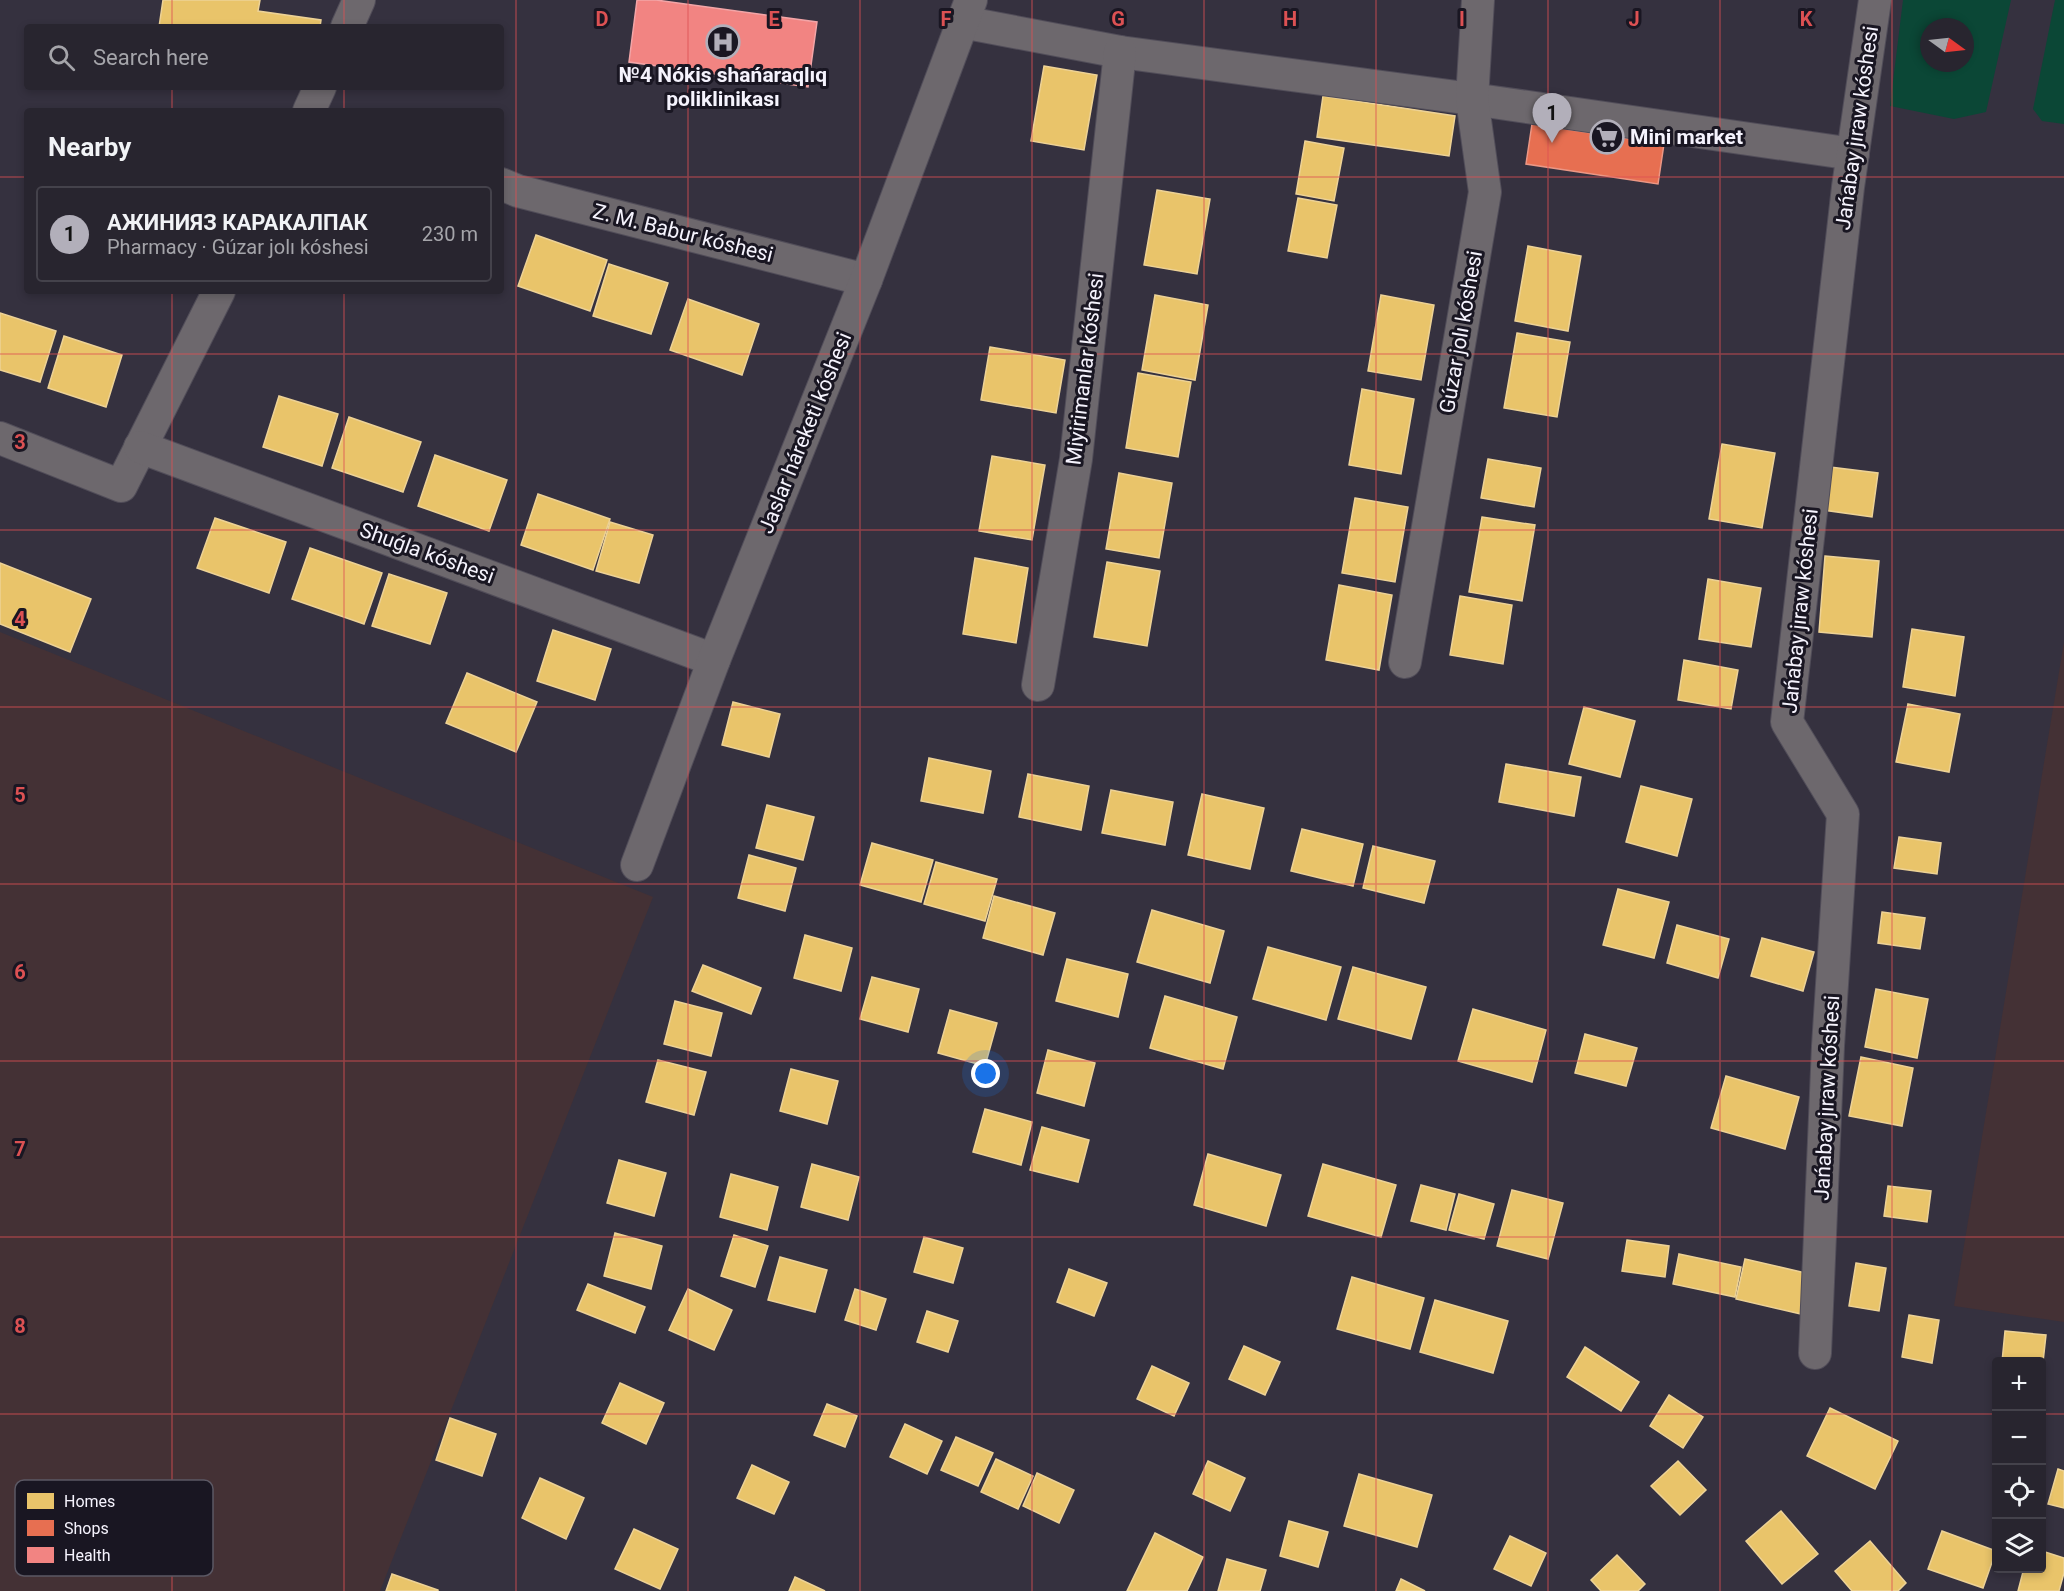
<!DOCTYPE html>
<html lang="en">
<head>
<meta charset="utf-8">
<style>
  body { margin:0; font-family:Roboto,sans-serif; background:#34313b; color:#f1f3f6 }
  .controls { position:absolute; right:18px; bottom:18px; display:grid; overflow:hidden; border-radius:6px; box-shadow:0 3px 9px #0003 }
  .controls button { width:54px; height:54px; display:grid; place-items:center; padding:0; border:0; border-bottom:2px solid #44424b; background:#28252f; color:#f1f3f6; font:30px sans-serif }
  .compass { position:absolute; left:1920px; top:18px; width:54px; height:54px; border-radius:50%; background:#28252f; box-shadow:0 3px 9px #0003; rotate:105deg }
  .you { position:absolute; left:986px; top:1074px; width:21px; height:21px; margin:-15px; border:4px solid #fff; border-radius:50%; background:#1a73e8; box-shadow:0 0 0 9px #1a73e833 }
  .badge { display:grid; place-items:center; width:39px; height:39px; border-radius:50%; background:#b2afba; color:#111; font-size:20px; font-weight:700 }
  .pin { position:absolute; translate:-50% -50px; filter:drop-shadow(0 2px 3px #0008) }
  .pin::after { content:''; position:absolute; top:32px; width:21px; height:18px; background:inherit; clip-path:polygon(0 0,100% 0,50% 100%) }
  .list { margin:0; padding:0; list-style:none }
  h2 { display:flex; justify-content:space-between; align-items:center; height:78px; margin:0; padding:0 24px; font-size:26px }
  h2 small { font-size:20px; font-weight:400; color:#a5a5aa }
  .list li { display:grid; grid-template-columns:39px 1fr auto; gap:18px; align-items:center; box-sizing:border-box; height:96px; margin:0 12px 12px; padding:0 12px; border:2px solid #44424b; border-radius:6px }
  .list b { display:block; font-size:22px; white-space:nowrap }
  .list p { margin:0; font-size:20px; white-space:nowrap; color:#a5a5aa }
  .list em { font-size:20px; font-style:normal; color:#a5a5aa }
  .icon { flex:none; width:33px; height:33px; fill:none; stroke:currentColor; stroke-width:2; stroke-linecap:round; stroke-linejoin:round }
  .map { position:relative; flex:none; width:2064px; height:1591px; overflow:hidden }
  .search { position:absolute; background:#28252f; box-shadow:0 3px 9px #0003; left:24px; top:24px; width:480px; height:66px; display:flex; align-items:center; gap:15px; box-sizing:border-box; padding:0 21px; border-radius:6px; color:#a5a5aa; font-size:22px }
  .panel { position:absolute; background:#28252f; box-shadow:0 3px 9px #0003; left:24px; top:108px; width:480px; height:186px; border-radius:6px }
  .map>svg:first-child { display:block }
  .industrial { fill:#443135 }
  .green { fill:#0b4736; fill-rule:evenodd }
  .homes { fill:#e9c46a; stroke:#edd296; stroke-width:1.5 }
  .shops { fill:#e76f51; stroke:#eb9785; stroke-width:1.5 }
  .health { fill:#f28482; stroke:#f3a5a7; stroke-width:1.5 }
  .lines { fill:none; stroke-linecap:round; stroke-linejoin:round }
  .minor-casing { stroke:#514d59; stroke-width:34 }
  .minor { stroke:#6d686d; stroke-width:32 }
  .grid { fill:none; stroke:#dc5153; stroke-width:1.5; stroke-opacity:0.55 }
  .labels { text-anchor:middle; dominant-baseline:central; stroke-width:6; stroke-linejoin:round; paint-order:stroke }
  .poi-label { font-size:21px; font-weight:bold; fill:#f5f3fd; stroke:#191622 }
  .street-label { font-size:21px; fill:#f5f3fd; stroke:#191622 }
  .key { fill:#191622; stroke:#5b5864; stroke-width:1.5 }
  .key-label { font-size:16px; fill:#f5f3fd }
  .grid-label { font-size:20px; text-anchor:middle; font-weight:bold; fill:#dc5153; stroke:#191622; stroke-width:6; stroke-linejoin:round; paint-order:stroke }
</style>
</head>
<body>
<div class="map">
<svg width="2064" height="1591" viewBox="0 0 2064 1591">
  <rect width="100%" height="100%" fill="#35313f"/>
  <g class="industrial">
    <path d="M0 632 653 897 380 1591H0Z"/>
    <path d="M2064 642V1322L1954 1306Z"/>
  </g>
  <g class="green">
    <path d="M1903 0H2011L1986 112 1954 119 1890 106ZM1929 27H1965V63H1929Z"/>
    <path d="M2055 0H2064V124L2042 121 2033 109Z"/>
  </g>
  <g class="homes">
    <path d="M163 0H260L258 11 321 20 320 27H159Z"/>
    <path d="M1044 66 1097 75 1084 150 1031 141Z"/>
    <path d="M1323 96 1455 116 1449 156 1317 137Z"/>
    <path d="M1305 141 1344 148 1334 201 1296 194Z"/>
    <path d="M1157 190 1210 199 1197 274 1144 265Z"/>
    <path d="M1298 198 1337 205 1327 258 1288 251Z"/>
    <path d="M536 235 607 260 590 311 518 286Z"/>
    <path d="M1528 246 1581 256 1568 331 1515 321Z"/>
    <path d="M609 264 668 283 651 334 593 316Z"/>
    <path d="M1155 295 1208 305 1195 380 1142 370Z"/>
    <path d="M1381 295 1434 305 1421 380 1368 371Z"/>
    <path d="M688 299 759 324 742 375 670 350Z"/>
    <path d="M0 313 56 331 40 382 0 370Z"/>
    <path d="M1517 333 1570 342 1557 417 1504 408Z"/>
    <path d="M64 336 122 355 106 407 48 388Z"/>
    <path d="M990 347 1065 360 1056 413 981 400Z"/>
    <path d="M1138 373 1191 382 1178 457 1126 448Z"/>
    <path d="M1362 389 1414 399 1401 474 1349 465Z"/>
    <path d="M279 396 338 414 322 466 263 447Z"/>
    <path d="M349 417 421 442 403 492 332 468Z"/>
    <path d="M1722 444 1775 453 1762 528 1709 519Z"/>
    <path d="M435 455 507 480 489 531 418 506Z"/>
    <path d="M992 456 1045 465 1032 540 979 531Z"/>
    <path d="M1488 459 1541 468 1534 507 1481 498Z"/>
    <path d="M1830 467 1878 473 1872 517 1823 510Z"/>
    <path d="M1119 473 1172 483 1159 558 1106 549Z"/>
    <path d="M538 494 610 519 593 570 521 545Z"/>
    <path d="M1355 498 1408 507 1395 582 1342 573Z"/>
    <path d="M1482 517 1535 525 1522 601 1469 592Z"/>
    <path d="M215 518 286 542 269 593 197 568Z"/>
    <path d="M610 522 653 535 639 583 596 571Z"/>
    <path d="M310 548 382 573 364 624 292 599Z"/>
    <path d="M1825 556 1879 561 1872 637 1819 632Z"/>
    <path d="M975 558 1028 568 1016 643 963 634Z"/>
    <path d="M1107 562 1160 571 1147 646 1094 637Z"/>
    <path d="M0 563 91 599 70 652 0 624Z"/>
    <path d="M389 574 447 593 430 644 372 626Z"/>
    <path d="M1708 579 1761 588 1751 647 1699 639Z"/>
    <path d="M1339 585 1392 595 1379 670 1326 660Z"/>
    <path d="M1460 596 1512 605 1503 664 1450 655Z"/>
    <path d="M1912 629 1964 637 1955 696 1903 687Z"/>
    <path d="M553 630 611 649 595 700 537 681Z"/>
    <path d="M1684 660 1738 670 1731 709 1678 700Z"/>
    <path d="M467 673 537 702 516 752 446 723Z"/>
    <path d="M733 702 780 714 769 757 722 745Z"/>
    <path d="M1908 704 1960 714 1949 772 1896 762Z"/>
    <path d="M1584 707 1635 721 1620 777 1569 764Z"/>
    <path d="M929 758 991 771 983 813 921 801Z"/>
    <path d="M1506 764 1581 777 1574 816 1499 802Z"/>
    <path d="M1028 774 1089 786 1081 830 1019 817Z"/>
    <path d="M1641 786 1692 799 1677 856 1626 842Z"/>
    <path d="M1111 790 1173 802 1165 845 1102 833Z"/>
    <path d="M1202 794 1264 808 1250 869 1188 855Z"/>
    <path d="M767 805 814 817 803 860 756 848Z"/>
    <path d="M1302 829 1363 844 1353 886 1291 871Z"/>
    <path d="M1899 837 1941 843 1937 874 1894 868Z"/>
    <path d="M872 843 933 860 921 902 860 885Z"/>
    <path d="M1373 846 1435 861 1424 903 1363 888Z"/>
    <path d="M749 855 796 868 785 911 738 898Z"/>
    <path d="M936 862 997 879 985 921 924 904Z"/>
    <path d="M1618 889 1669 902 1654 958 1603 945Z"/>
    <path d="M994 896 1055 913 1043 955 983 938Z"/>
    <path d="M1152 910 1224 931 1210 983 1137 962Z"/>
    <path d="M1882 912 1925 918 1920 949 1878 943Z"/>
    <path d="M1677 925 1729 939 1718 978 1667 963Z"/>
    <path d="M805 935 852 948 841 991 794 978Z"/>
    <path d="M1762 938 1814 952 1803 991 1751 976Z"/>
    <path d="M1268 947 1341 967 1326 1020 1253 999Z"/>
    <path d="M1067 959 1128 974 1118 1017 1056 1001Z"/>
    <path d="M703 965 761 988 751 1014 692 991Z"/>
    <path d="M1353 967 1426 987 1411 1039 1338 1019Z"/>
    <path d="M872 977 919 989 908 1032 860 1019Z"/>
    <path d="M1876 989 1928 999 1917 1058 1865 1047Z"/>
    <path d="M1165 996 1237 1017 1223 1069 1150 1048Z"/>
    <path d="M675 1001 722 1013 711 1056 664 1044Z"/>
    <path d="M1473 1009 1546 1030 1532 1082 1458 1061Z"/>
    <path d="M950 1010 997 1023 985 1066 938 1053Z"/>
    <path d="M1585 1034 1637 1048 1626 1086 1575 1073Z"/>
    <path d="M1048 1050 1095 1063 1084 1106 1037 1093Z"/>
    <path d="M1861 1057 1913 1068 1902 1126 1849 1116Z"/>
    <path d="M658 1060 706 1072 694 1115 646 1102Z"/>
    <path d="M791 1069 838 1081 827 1124 780 1111Z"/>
    <path d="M1726 1076 1799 1097 1785 1149 1711 1128Z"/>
    <path d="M985 1109 1032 1122 1021 1165 973 1152Z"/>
    <path d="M1042 1127 1089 1140 1078 1182 1030 1170Z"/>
    <path d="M1208 1154 1281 1175 1266 1226 1194 1205Z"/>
    <path d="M619 1160 666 1173 654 1216 607 1203Z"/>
    <path d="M812 1164 859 1177 848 1220 801 1207Z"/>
    <path d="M1323 1164 1396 1185 1381 1237 1308 1216Z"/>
    <path d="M731 1174 778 1187 767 1230 720 1217Z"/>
    <path d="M1421 1185 1455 1194 1446 1230 1411 1221Z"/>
    <path d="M1888 1186 1931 1191 1927 1222 1884 1216Z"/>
    <path d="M1512 1190 1563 1203 1548 1259 1497 1246Z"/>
    <path d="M1459 1194 1494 1204 1484 1239 1449 1230Z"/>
    <path d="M615 1233 662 1246 651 1289 604 1276Z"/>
    <path d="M734 1235 768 1246 755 1287 721 1276Z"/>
    <path d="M924 1237 963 1248 953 1283 914 1272Z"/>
    <path d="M1627 1240 1669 1246 1665 1277 1622 1271Z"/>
    <path d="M1679 1254 1741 1267 1735 1297 1673 1284Z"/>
    <path d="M780 1257 827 1270 815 1312 768 1300Z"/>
    <path d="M1745 1259 1810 1274 1801 1314 1736 1299Z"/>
    <path d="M1856 1263 1886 1268 1879 1311 1849 1306Z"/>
    <path d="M1069 1269 1107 1283 1094 1316 1057 1302Z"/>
    <path d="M1352 1277 1424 1298 1410 1349 1337 1329Z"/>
    <path d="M588 1284 645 1307 635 1333 577 1310Z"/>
    <path d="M688 1289 732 1310 714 1350 669 1330Z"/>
    <path d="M855 1289 886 1299 876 1330 845 1320Z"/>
    <path d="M1435 1300 1508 1321 1493 1373 1420 1352Z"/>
    <path d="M927 1311 958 1321 948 1352 917 1342Z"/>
    <path d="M1909 1315 1939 1320 1932 1363 1902 1357Z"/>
    <path d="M2005 1331 2046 1335 2042 1371V1362H2002Z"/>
    <path d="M1244 1346 1280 1362 1265 1395 1229 1379Z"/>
    <path d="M1585 1347 1639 1382 1621 1411 1567 1377Z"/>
    <path d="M1152 1366 1189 1383 1174 1416 1137 1399Z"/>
    <path d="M620 1383 664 1403 646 1444 602 1423Z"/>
    <path d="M1669 1395 1703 1417 1683 1448 1650 1426Z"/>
    <path d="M827 1404 857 1416 845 1447 814 1435Z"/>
    <path d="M1830 1408 1898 1441 1875 1489 1807 1456Z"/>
    <path d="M450 1418 496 1434 482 1476 436 1460Z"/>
    <path d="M905 1424 942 1441 927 1474 890 1457Z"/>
    <path d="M956 1437 993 1453 978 1486 941 1470Z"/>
    <path d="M996 1459 1033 1476 1018 1509 981 1492Z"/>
    <path d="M1208 1461 1245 1478 1230 1511 1193 1494Z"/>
    <path d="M1678 1461 1706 1490 1680 1515 1651 1486Z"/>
    <path d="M752 1465 789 1482 774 1514 737 1498Z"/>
    <path d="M2058 1469 2064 1471V1508L2048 1504Z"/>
    <path d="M1037 1473 1074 1490 1059 1523 1023 1506Z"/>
    <path d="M1359 1474 1432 1495 1417 1547 1344 1526Z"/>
    <path d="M540 1478 584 1498 566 1539 522 1518Z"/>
    <path d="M1781 1511 1818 1554 1782 1584 1746 1541Z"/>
    <path d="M1289 1521 1328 1532 1318 1567 1280 1556Z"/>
    <path d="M634 1529 678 1549 660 1589 615 1569Z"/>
    <path d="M1942 1531 1996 1551 1983 1588 1928 1569Z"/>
    <path d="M1155 1533 1203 1557 1187 1591H1127Z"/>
    <path d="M1510 1536 1546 1553 1531 1586 1494 1569Z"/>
    <path d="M1870 1541 1906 1583 1898 1591H1852L1835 1571Z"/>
    <path d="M2042 1551 2064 1558V1573L2059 1591H2018L2024 1568H2042Z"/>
    <path d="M1617 1555 1645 1584 1638 1591H1601L1591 1580Z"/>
    <path d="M1227 1559 1266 1570 1260 1591H1218Z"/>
    <path d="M392 1574 438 1590V1591H386Z"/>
    <path d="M795 1577 825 1591H789Z"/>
    <path d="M1401 1579 1425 1591H1396Z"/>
  </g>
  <path class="shops" d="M1532 124 1664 144 1658 184 1526 164Z"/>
  <path class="health" d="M637 0H656L817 22 808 87 629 62Z"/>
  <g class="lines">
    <g class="minor-casing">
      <g id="minor">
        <path d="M962 22 1120 52 1472 99 1853 154"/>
        <path d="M347 27 359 0"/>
        <path d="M309 111 320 87"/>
        <path d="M501 184 518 191 866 280"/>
        <path d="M0 438 121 486 219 291"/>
        <path d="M140 447 714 660"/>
        <path d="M1405 662 1485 192 1472 99 1478 0"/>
        <path d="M1038 685 1076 459 1120 52"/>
        <path d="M637 865 714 660 866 280 971 0"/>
        <path d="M1815 1353 1828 1046 1843 814 1787 722 1848 187 1875 0"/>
      </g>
    </g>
    <use href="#minor" class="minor"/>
  </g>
  <path class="grid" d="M172 0V27M344 0V27M516 0V1591M688 0V1591M860 0V1591M1032 0V1591M1204 0V1591M1376 0V1591M1548 0V1591M1720 0V1591M1892 0V1591M172 87V111M344 87V111M0 177H27M501 177H2064M172 291V1591M344 291V1591M0 354H2064M0 530H2064M0 707H2064M0 884H2064M0 1061H2064M0 1237H2064M0 1414H1996M2042 1414H2064"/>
  <defs>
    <g id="hospital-ring" transform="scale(1.725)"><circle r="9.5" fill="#191622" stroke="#b2afba" stroke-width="1.5"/><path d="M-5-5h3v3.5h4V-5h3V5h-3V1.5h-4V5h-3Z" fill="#b2afba"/></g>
    <g id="supermarket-ring" transform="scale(1.725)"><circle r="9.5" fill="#191622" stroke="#b2afba" stroke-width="1.5"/><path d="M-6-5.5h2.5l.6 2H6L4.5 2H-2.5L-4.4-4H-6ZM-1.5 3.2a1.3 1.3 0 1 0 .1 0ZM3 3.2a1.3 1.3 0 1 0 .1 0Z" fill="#b2afba"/></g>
  </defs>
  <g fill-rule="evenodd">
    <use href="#hospital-ring" x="723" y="42"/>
    <use href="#supermarket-ring" x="1607" y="137"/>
  </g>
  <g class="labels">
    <g class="poi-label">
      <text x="723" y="75">№4 Nókis shańaraqlıq<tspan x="723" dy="24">poliklinikası</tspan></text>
      <text x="1630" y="137" text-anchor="start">Mini market</text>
    </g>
    <g class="street-label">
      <text transform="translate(1857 128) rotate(-82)">Jańabay jıraw kóshesi</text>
      <text transform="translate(683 233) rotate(14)">Z. M. Babur kóshesi</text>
      <text transform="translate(1461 332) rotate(-80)">Gúzar jolı kóshesi</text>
      <text transform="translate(1085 369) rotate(-83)">Miyirimanlar kóshesi</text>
      <text transform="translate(805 433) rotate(-68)">Jaslar háreketi kóshesi</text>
      <text transform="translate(427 553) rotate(20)">Shuǵla kóshesi</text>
      <text transform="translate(1800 611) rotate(-84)">Jańabay jıraw kóshesi</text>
      <text transform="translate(1827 1098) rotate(-87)">Jańabay jıraw kóshesi</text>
    </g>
  </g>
  <rect x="15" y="1480" width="198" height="96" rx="9" class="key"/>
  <rect x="27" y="1493" width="27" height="16" fill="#e9c46a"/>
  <rect x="27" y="1520" width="27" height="16" fill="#e76f51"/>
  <rect x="27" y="1547" width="27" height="16" fill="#f28482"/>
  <g class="key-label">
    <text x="64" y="1507">Homes</text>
    <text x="64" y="1534">Shops</text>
    <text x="64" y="1561">Health</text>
  </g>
  <g class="grid-label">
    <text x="602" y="26">D</text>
    <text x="774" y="26">E</text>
    <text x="946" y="26">F</text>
    <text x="1118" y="26">G</text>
    <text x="1290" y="26">H</text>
    <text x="1462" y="26">I</text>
    <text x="1634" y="26">J</text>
    <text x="1806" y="26">K</text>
    <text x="20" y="449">3</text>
    <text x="20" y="626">4</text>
    <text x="20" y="802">5</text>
    <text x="20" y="979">6</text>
    <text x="20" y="1156">7</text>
    <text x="20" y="1333">8</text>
  </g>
</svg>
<div class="controls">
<button>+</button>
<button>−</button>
<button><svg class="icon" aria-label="locate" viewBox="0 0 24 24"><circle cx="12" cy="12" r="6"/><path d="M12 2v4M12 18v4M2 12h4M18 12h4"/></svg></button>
<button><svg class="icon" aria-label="layers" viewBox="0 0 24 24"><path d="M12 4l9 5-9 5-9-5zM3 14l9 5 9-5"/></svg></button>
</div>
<svg class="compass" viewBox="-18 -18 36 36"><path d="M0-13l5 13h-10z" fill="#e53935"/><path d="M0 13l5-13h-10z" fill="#a5a5aa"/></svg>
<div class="you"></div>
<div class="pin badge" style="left:1552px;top:143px">1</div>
<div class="search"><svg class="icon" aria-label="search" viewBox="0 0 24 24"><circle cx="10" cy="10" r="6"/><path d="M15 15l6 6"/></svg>Search here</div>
<section class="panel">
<h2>Nearby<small></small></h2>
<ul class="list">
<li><span class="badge">1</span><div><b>АЖИНИЯЗ КАРАКАЛПАК</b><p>Pharmacy · Gúzar jolı kóshesi</p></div><em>230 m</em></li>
</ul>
</section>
</div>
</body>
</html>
